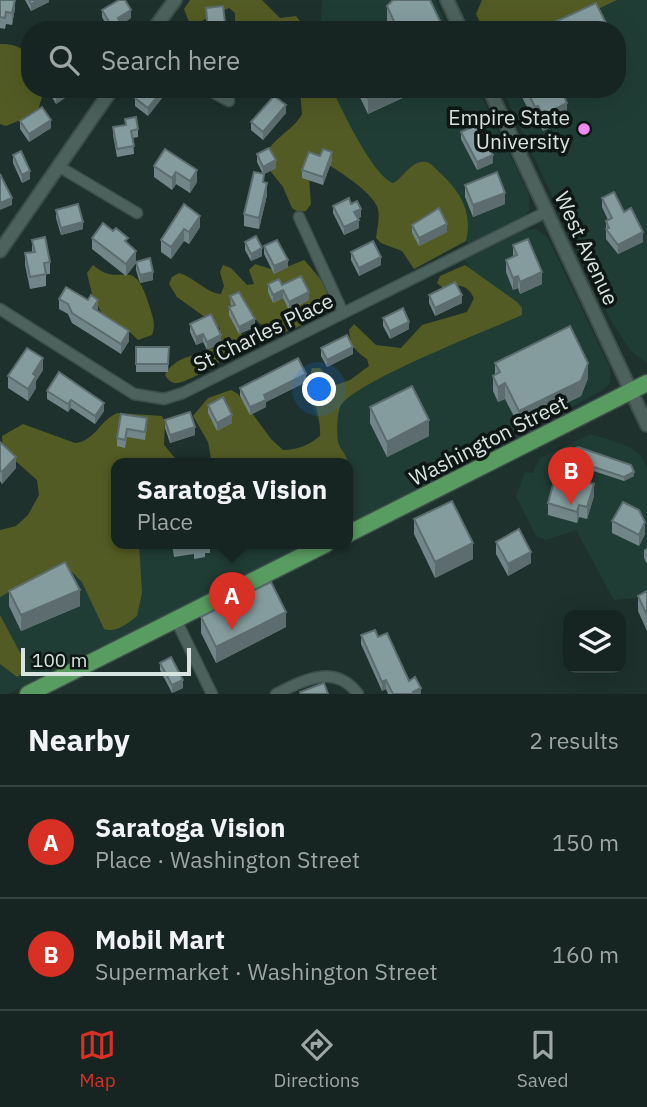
<!DOCTYPE html>
<html lang="en">
<head>
<meta charset="utf-8">
<style>
  body { margin:0; font-family:"IBM Plex Sans",sans-serif; background:#1f2d2a; color:#f1f3f6 }
  .controls { position:absolute; right:21px; bottom:21px; display:grid; overflow:hidden; border-radius:14px; box-shadow:0 7px 28px #0002 }
  .controls button { width:63px; height:63px; display:grid; place-items:center; padding:0; border:0; border-bottom:2px solid #35423f; background:#162521; color:#f1f3f6; font:35px sans-serif }
  .scale { position:absolute; left:21px; bottom:18px; width:170px; box-sizing:border-box; padding-left:7px; border:4px solid #d8e4e0; border-top:0; font-size:19px; line-height:24px; white-space:nowrap; color:#d8e4e0; -webkit-text-stroke:5px #0e1714; paint-order:stroke }
  .you { position:absolute; left:320px; top:390px; width:24px; height:24px; margin:-18px; border:5px solid #fff; border-radius:50%; background:#1a73e8; box-shadow:0 0 0 10px #1a73e833 }
  .badge { display:grid; place-items:center; width:46px; height:46px; border-radius:50%; background:#d93025; color:#fff; font-size:23px; font-weight:700 }
  .pin { position:absolute; translate:-50% -58px; filter:drop-shadow(0 2px 4px #0008) }
  .pin::after { content:''; position:absolute; top:37px; width:24px; height:21px; background:inherit; clip-path:polygon(0 0,100% 0,50% 100%) }
  .popup { position:absolute; left:111px; top:458px; width:242px; height:91px; box-sizing:border-box; display:grid; place-content:center; border-radius:14px; background:#162521; filter:drop-shadow(0 2px 5px #0005); font-size:23px; white-space:nowrap; color:#9ea5a5 }
  .popup b { font-size:26px; color:#f1f3f6 }
  .popup::after { content:''; position:absolute; left:50%; top:100%; margin-left:-14px; border:14px solid transparent; border-top-color:#162521 }
  .list { margin:0; padding:0; list-style:none }
  h2 { display:flex; justify-content:space-between; align-items:center; height:91px; margin:0; padding:0 28px; font-size:30px }
  h2 small { font-size:23px; font-weight:400; color:#9ea5a5 }
  .list li { display:grid; grid-template-columns:46px 1fr auto; gap:21px; align-items:center; box-sizing:border-box; height:112px; padding:0 28px; border-top:2px solid #35423f }
  .list b { display:block; font-size:26px; white-space:nowrap }
  .list p { margin:0; font-size:23px; white-space:nowrap; color:#9ea5a5 }
  .list em { font-size:23px; font-style:normal; color:#9ea5a5 }
  .icon { flex:none; width:38px; height:38px; fill:none; stroke:currentColor; stroke-width:2; stroke-linecap:round; stroke-linejoin:round }
  .map { position:relative; flex:none; width:647px; height:694px; overflow:hidden }
  .search { position:absolute; background:#162521; box-shadow:0 7px 28px #0002; left:21px; right:21px; top:21px; height:77px; display:flex; align-items:center; gap:18px; box-sizing:border-box; padding:0 24px; border-radius:28px; color:#9ea5a5; font-size:26px }
  .sheet { height:315px; background:#162521 }
  nav { display:flex; justify-content:space-around; align-items:center; box-sizing:border-box; height:98px; border-top:2px solid #35423f; background:#162521; font-size:19px; color:#9ea5a5 }
  nav a { display:grid; justify-items:center; gap:4px }
  nav .on { color:#d93025 }
  .map>svg:first-child { display:block }
  .built { fill:#203d35 }
  .green { fill:#535b24 }
  .lines { fill:none; stroke-linecap:round; stroke-linejoin:round }
  .minor-casing { stroke:#3d4e49; stroke-width:13 }
  .tertiary-casing { stroke:#3d4e49; stroke-width:16 }
  .trunk-casing { stroke:#3d4e49; stroke-width:19 }
  .minor { stroke:#4d625c; stroke-width:10 }
  .tertiary { stroke:#4d625c; stroke-width:12 }
  .trunk { stroke:#589c61; stroke-width:16 }
  .wall { fill:#728689 }
  .shaded-wall { fill:#5d6d6f }
  .building { fill:#859c9f; stroke:#5d6d6f; stroke-width:2 }
  .poi-dot { fill:#f08bf6; stroke:#0e1714; stroke-width:2.5 }
  .labels { text-anchor:middle; dominant-baseline:central; stroke-width:7; stroke-linejoin:round; paint-order:stroke }
  .poi-label { font-size:21px; fill:#d8e4e0; stroke:#0e1714; text-anchor:end }
  .street-label { font-size:21px; fill:#d8e4e0; stroke:#0e1714 }
</style>
</head>
<body>
<div class="map">
<svg width="647" height="694" viewBox="0 0 647 694">
  <rect width="100%" height="100%" fill="#1e312c"/>
  <g class="built">
    <path d="M322 0H435L449 30H320Z"/>
    <path d="M584 0H647V363L630 350 611 321 502 89H617V30H525Z"/>
    <path d="M331 89H478L529 195V210L522 218 468 244 445 198 394 224Z"/>
    <path d="M536 229 548 238 610 368V383L603 390 473 461 348 524V464H284L328 442 309 401 490 312 465 260 525 230Z"/>
    <path d="M591 434 628 446 641 455 647 468V597L614 600 576 530 546 540 536 536 516 496 525 472 533 473 540 458Z"/>
    <path d="M117 544H307L8 694H0V585Z"/>
  </g>
  <g class="green">
    <path d="M190 0H262L280 18 296 16 307 30H235V13L229 8 197 23 189 22 184 9Z"/>
    <path d="M482 0H617L553 30H484L476 14Z"/>
    <path d="M0 44C32 43 30 63 30 89L44 91 37 113 6 126 0 124Z"/>
    <path d="M300 89H332C342 110 373 176 393 183 404 178 411 160 426 162 431 163 436 169 439 172 460 191 473 212 466 241L414 269 402 251 381 243 376 238C377 229 380 218 378 209 374 192 333 167 318 159L308 165 311 204 306 211 298 212 292 208 283 187 264 163C266 140 293 132 302 114Z"/>
    <path d="M304 260C311 268 321 278 325 287 337 311 297 330 278 334L259 323 245 306 232 304 229 311 244 339V347C229 355 192 381 178 383 172 384 168 380 165 375 181 345 221 364 220 328L177 297 169 284 172 277 179 273C194 277 208 294 221 294L224 286 220 272 223 265 231 268 247 285 254 284 249 270 255 264 277 271Z"/>
    <path d="M93 265C122 291 133 250 150 308 153 318 156 325 152 335L138 340 127 329 106 322 92 294 87 273Z"/>
    <path d="M465 265 517 302 522 308V315C491 329 350 383 340 407 337 415 336 437 339 445 342 453 348 454 347 464L306 461 296 464H212L208 442 193 416 208 398 231 390 238 394 271 439 283 450C297 450 309 445 320 436 322 414 306 385 312 368H320L333 386 350 380 369 366 367 359C355 351 350 345 349 330L354 324 376 345 401 348 422 325 467 312 474 298C466 283 458 284 443 288L437 283 440 276Z"/>
    <path d="M118 413 162 416 165 422 164 445 180 464H117V544H139L142 593 137 616C127 624 116 633 104 629L82 582 70 570 38 576 0 597V530L16 526 28 515 39 495 37 480 3 450 2 436 23 424 75 443C96 441 100 419 118 413Z"/>
    <path d="M0 615 23 658V673L17 677 0 664Z"/>
  </g>
  <g class="lines">
    <g class="minor-casing">
      <g id="minor">
        <path d="M207 89 229 101"/>
        <path d="M58 166 137 213"/>
        <path d="M299 217 343 313"/>
        <path d="M0 309 134 394 164 399 183 393 548 211"/>
        <path d="M176 620 212 694"/>
        <path d="M276 694C304 680 335 663 358 694"/>
      </g>
    </g>
    <g class="tertiary-casing">
      <g id="tertiary">
        <path d="M447 0 461 30"/>
        <path d="M153 30 175 0"/>
        <path d="M489 89 647 425"/>
        <path d="M0 251 112 89"/>
      </g>
    </g>
    <g class="trunk-casing">
      <g id="trunk">
        <path d="M348 534 647 383"/>
        <path d="M28 694 326 544"/>
      </g>
    </g>
    <use href="#minor" class="minor"/>
    <use href="#tertiary" class="tertiary"/>
    <use href="#trunk" class="trunk"/>
  </g>
  <g class="wall">
    <path d="M0 0H15V8L12 25 6 24 5 29 0 28Z"/>
    <path d="M25 0H49V2L31 11Z"/>
    <path d="M387 6 441 30H391L387 21Z"/>
    <path d="M102 10 131 18 120 25V28L117 30H109L102 17Z"/>
    <path d="M47 89H78L56 104Z"/>
    <path d="M356 89H430L422 93 420 90 368 114Z"/>
    <path d="M518 89H561L567 119 543 131 538 121 535 123Z"/>
    <path d="M135 98H162L148 116 135 106Z"/>
    <path d="M286 113 263 140 251 130V122Z"/>
    <path d="M125 119 138 129V137L133 138 134 154 117 157 113 135V127L125 125Z"/>
    <path d="M20 121 51 128 29 142 20 129Z"/>
    <path d="M461 132 493 163 477 170 461 139Z"/>
    <path d="M257 154 276 168 264 174V182L267 195 259 229 244 226V214L263 174 257 162Z"/>
    <path d="M13 155 30 179 22 183 13 163Z"/>
    <path d="M332 160 323 185 302 178V170Z"/>
    <path d="M154 166 197 170V182L190 193 176 184 172 190 154 177Z"/>
    <path d="M465 185 505 204 473 217 465 197Z"/>
    <path d="M602 198 624 212 643 242 618 254 606 239V221L608 220 602 207Z"/>
    <path d="M184 204 200 227 189 244 184 241 171 259 161 252V240Z"/>
    <path d="M351 204 361 217 358 218 359 228 344 235 333 213V206Z"/>
    <path d="M56 210 83 229 61 235 56 218Z"/>
    <path d="M412 225 447 232 419 246 412 233Z"/>
    <path d="M113 231 128 243 136 263 126 276 92 249V238Z"/>
    <path d="M32 240 50 262V274H46V286L30 289 25 265V253L32 252Z"/>
    <path d="M245 242 262 256 251 261 245 250Z"/>
    <path d="M513 245 542 284 520 294 518 288 513 290 506 272V260L513 257Z"/>
    <path d="M264 246 288 267 274 274 264 254Z"/>
    <path d="M351 252 381 265 359 276 351 260Z"/>
    <path d="M136 262 153 280 140 283 136 270Z"/>
    <path d="M268 284 282 285 309 300 289 310 283 298 273 303 268 292Z"/>
    <path d="M429 295 462 303 435 316 429 303Z"/>
    <path d="M230 296 255 327 239 334 229 315V307L231 306Z"/>
    <path d="M59 299 98 310V311L129 341 121 354 72 323 68 314 59 309Z"/>
    <path d="M383 318 409 329 390 339 383 326Z"/>
    <path d="M190 324 221 343 207 350 203 342 196 345 190 332Z"/>
    <path d="M136 347H169L168 372H136Z"/>
    <path d="M321 348 353 354 327 367 321 356Z"/>
    <path d="M495 363 588 378 581 396 519 426 505 399 498 402 493 391V376L495 374Z"/>
    <path d="M43 370 36 381V388L28 401 8 388V376Z"/>
    <path d="M306 382 266 402V407L250 415 240 396V388Z"/>
    <path d="M47 391 104 411 95 424 71 408 68 412 47 399Z"/>
    <path d="M208 405 232 423 217 431 208 413Z"/>
    <path d="M370 407 429 436 387 457 370 423Z"/>
    <path d="M121 414 147 426 145 440 127 437 125 448 117 446V438Z"/>
    <path d="M165 420 195 435 170 443 165 428Z"/>
    <path d="M0 442 16 468 2 484 0 481Z"/>
    <path d="M566 453 634 476 624 481 569 463 566 457Z"/>
    <path d="M594 496 587 519 579 517 577 523 548 515V503Z"/>
    <path d="M414 519 473 559 435 578 414 534Z"/>
    <path d="M612 521 645 534 639 546 612 533Z"/>
    <path d="M496 542 531 563 508 576 496 554Z"/>
    <path d="M172 544H210V553H205V557L194 559V554L174 557Z"/>
    <path d="M647 548V564L644 558V550Z"/>
    <path d="M9 591 80 606 21 631 9 606Z"/>
    <path d="M647 591V631L638 611V596Z"/>
    <path d="M201 617 286 627 216 663 201 633Z"/>
    <path d="M361 635 378 637 409 681 421 694H388L386 689 382 691 361 644Z"/>
    <path d="M160 663 183 688 172 693 160 670Z"/>
  </g>
  <g class="shaded-wall">
    <path d="M15 0V8L12 25V13Z"/>
    <path d="M38 0H49V2L31 11V4Z"/>
    <path d="M131 10V18L120 25V28L117 30H111V25L118 18Z"/>
    <path d="M441 23V30H436V25Z"/>
    <path d="M66 89H78L56 104V96Z"/>
    <path d="M388 89H420L368 114V99Z"/>
    <path d="M162 91V98L148 116V108Z"/>
    <path d="M567 103V119L543 131V115Z"/>
    <path d="M286 105V113L263 140V132Z"/>
    <path d="M538 106V121L535 123V107Z"/>
    <path d="M51 120V128L29 142V134Z"/>
    <path d="M332 152V160L323 185V177Z"/>
    <path d="M493 155V163L477 170V162Z"/>
    <path d="M276 160V168L263 175V167Z"/>
    <path d="M197 170V182L190 193V181Z"/>
    <path d="M30 171V179L22 183V175Z"/>
    <path d="M176 172V184L172 190V178Z"/>
    <path d="M267 183V195L259 229V218Z"/>
    <path d="M505 193V204L473 217V205Z"/>
    <path d="M12 198V205L0 210V203Z"/>
    <path d="M361 209V217L354 220V212Z"/>
    <path d="M200 216V227L189 244V232Z"/>
    <path d="M359 220V228L344 235V227Z"/>
    <path d="M83 222V229L61 235V228Z"/>
    <path d="M447 224V232L419 246V238Z"/>
    <path d="M184 229V241L171 259V247Z"/>
    <path d="M643 232V242L618 254V245Z"/>
    <path d="M262 248V256L251 261V254Z"/>
    <path d="M136 251V263L126 276V264Z"/>
    <path d="M381 257V265L359 276V268Z"/>
    <path d="M288 260V267L274 274V266Z"/>
    <path d="M153 272V280L140 283V275Z"/>
    <path d="M542 272V284L520 294V282Z"/>
    <path d="M518 276V288L513 290V278Z"/>
    <path d="M283 290V298L273 303V295Z"/>
    <path d="M309 292V300L289 310V302Z"/>
    <path d="M462 295V303L435 316V308Z"/>
    <path d="M98 300V310L93 318V308Z"/>
    <path d="M255 319V327L239 334V327Z"/>
    <path d="M409 322V329L390 339V331Z"/>
    <path d="M129 331V341L121 354V344Z"/>
    <path d="M203 334V342L196 345V337Z"/>
    <path d="M221 335V343L207 350V342Z"/>
    <path d="M353 347V354L327 367V360Z"/>
    <path d="M43 358V370L36 381V388L28 401V389L33 374Z"/>
    <path d="M588 363V378L581 396 519 426V411Z"/>
    <path d="M306 374V382L266 402V407L250 415V407L264 395Z"/>
    <path d="M505 383V399L498 402V387Z"/>
    <path d="M71 400V408L68 412V404Z"/>
    <path d="M104 403V411L95 424V416Z"/>
    <path d="M232 415V423L217 431V423Z"/>
    <path d="M429 420V436L387 457V442Z"/>
    <path d="M195 427V435L170 443V435Z"/>
    <path d="M16 457V468L2 484V472Z"/>
    <path d="M634 472V476L624 481V477Z"/>
    <path d="M594 484V496L587 519V507Z"/>
    <path d="M579 505V517L577 523V512Z"/>
    <path d="M645 522V534L639 546V535Z"/>
    <path d="M473 543V559L435 578V562Z"/>
    <path d="M531 552V563L508 576V564Z"/>
    <path d="M80 590V606L21 631V615Z"/>
    <path d="M286 612V627L216 663V647Z"/>
    <path d="M183 680V688L172 693V685Z"/>
    <path d="M386 680V689L382 691V682Z"/>
    <path d="M421 688V694H413V692Z"/>
  </g>
  <g class="building">
    <path d="M0 0H15L12 13 6 12 5 18 0 17Z"/>
    <path d="M29 0H38L31 4Z"/>
    <path d="M119 0H125L131 10 118 18 120 21 111 25 102 10Z"/>
    <path d="M393 0H430L441 23 436 25 438 30H398L387 6Z"/>
    <path d="M596 3 608 27 603 30H537Z"/>
    <path d="M223 6 226 30H208L206 8Z"/>
    <path d="M95 26 97 30H88Z"/>
    <path d="M52 89H66L56 96Z"/>
    <path d="M142 89H161L162 91 148 108 135 98Z"/>
    <path d="M363 89H388L368 99Z"/>
    <path d="M526 89H561L567 103 543 115 538 106 535 107Z"/>
    <path d="M274 96 286 105 263 132 251 122Z"/>
    <path d="M42 107 51 120 29 134 20 121Z"/>
    <path d="M136 117 138 129 131 131 134 146 117 149 113 127 126 125 125 119Z"/>
    <path d="M478 124 493 155 477 162 461 132Z"/>
    <path d="M269 148 276 160 263 167 257 154Z"/>
    <path d="M165 149 197 170 190 181 176 172 172 178 154 166Z"/>
    <path d="M323 149 332 152 323 177 302 170 309 152 320 156Z"/>
    <path d="M21 151 30 171 22 175 13 155Z"/>
    <path d="M254 172 264 174 263 182 267 183 259 218 244 214Z"/>
    <path d="M497 172 505 193 473 205 465 185Z"/>
    <path d="M0 174 12 198 0 203Z"/>
    <path d="M614 192 624 212 631 208 643 232 618 245 606 229 609 228 606 221 612 218 602 198Z"/>
    <path d="M349 198 351 204 357 201 361 209 354 212 359 220 344 227 333 206Z"/>
    <path d="M78 204 83 222 61 228 56 210Z"/>
    <path d="M184 204 200 216 189 232 184 229 171 247 161 240Z"/>
    <path d="M439 208 447 224 419 238 412 225Z"/>
    <path d="M103 223 113 231 116 228 128 238 125 241 136 251 126 264 92 238Z"/>
    <path d="M256 236 262 248 251 254 245 242Z"/>
    <path d="M45 237 50 262 44 263 46 274 30 277 25 253 35 252 32 240Z"/>
    <path d="M528 239 542 272 520 282 518 276 513 278 506 260 517 255 513 245Z"/>
    <path d="M277 240 288 260 274 266 264 246Z"/>
    <path d="M373 241 381 257 359 268 351 252Z"/>
    <path d="M150 258 153 272 140 275 136 262Z"/>
    <path d="M301 276 309 292 289 302 283 290 273 295 268 284 279 279 282 285Z"/>
    <path d="M455 282 462 295 435 308 429 295Z"/>
    <path d="M66 287 88 300 91 295 98 300 93 308 129 331 121 344 72 313 68 304 59 299Z"/>
    <path d="M239 292 255 319 239 327 229 307 235 305 230 296Z"/>
    <path d="M403 308 409 322 390 331 383 318Z"/>
    <path d="M211 314 221 335 207 342 203 334 196 337 190 324Z"/>
    <path d="M570 326 588 363 581 381 519 411 505 383 498 387 493 376 500 372 495 363Z"/>
    <path d="M347 335 353 347 327 360 321 348Z"/>
    <path d="M136 347H169L168 364H136Z"/>
    <path d="M27 348 43 358 33 374 36 376 28 389 8 376Z"/>
    <path d="M298 358 306 374 264 395 266 400 250 407 240 388Z"/>
    <path d="M59 372 104 403 95 416 71 400 68 404 47 391Z"/>
    <path d="M412 386 429 420 387 442 370 407Z"/>
    <path d="M223 397 232 415 217 423 208 405Z"/>
    <path d="M190 412 195 427 170 435 165 420Z"/>
    <path d="M121 414 147 418 145 432 127 429 125 440 117 438Z"/>
    <path d="M0 442 16 457 2 472 0 470Z"/>
    <path d="M578 447 631 465 634 472 624 477 569 459 566 453Z"/>
    <path d="M556 474 594 484 587 507 579 505 577 512 548 503Z"/>
    <path d="M452 501 473 543 435 562 414 519Z"/>
    <path d="M623 502 639 510 645 522 639 535 612 521Z"/>
    <path d="M519 529 531 552 508 564 496 542Z"/>
    <path d="M194 544H204L205 546 194 547Z"/>
    <path d="M65 562 80 590 21 615 9 591Z"/>
    <path d="M271 582 286 612 216 647 201 617Z"/>
    <path d="M647 591V615L638 596Z"/>
    <path d="M375 630 378 637 387 633 409 681 415 677 421 688 413 692 415 694H393L386 680 382 682 361 635Z"/>
    <path d="M171 657 183 680 172 685 160 663Z"/>
    <path d="M324 683 328 694H301L300 692Z"/>
  </g>
  <circle class="poi-dot" cx="584" cy="129" r="7"/>
  <g class="labels">
    <g class="poi-label">
      <text x="570" y="117">Empire State<tspan x="570" dy="24">University</tspan></text>
    </g>
    <g class="street-label">
      <text transform="translate(587 248) rotate(65)">West Avenue</text>
      <text transform="translate(263 332) rotate(-26)">St Charles Place</text>
      <text transform="translate(488 440) rotate(-27)">Washington Street</text>
    </g>
  </g>
</svg>
<div class="controls">
<button><svg class="icon" aria-label="layers" viewBox="0 0 24 24"><path d="M12 4l9 5-9 5-9-5zM3 14l9 5 9-5"/></svg></button>
</div>
<div class="scale">100 m</div>
<div class="you"></div>
<div class="pin badge" style="left:232px;top:630px">A</div>
<div class="popup"><b>Saratoga Vision</b>Place</div>
<div class="pin badge" style="left:571px;top:505px">B</div>
<div class="search"><svg class="icon" aria-label="search" viewBox="0 0 24 24"><circle cx="10" cy="10" r="6"/><path d="M15 15l6 6"/></svg>Search here</div>
</div>
<section class="sheet">
<h2>Nearby<small>2 results</small></h2>
<ul class="list">
<li><span class="badge">A</span><div><b>Saratoga Vision</b><p>Place · Washington Street</p></div><em>150 m</em></li>
<li><span class="badge">B</span><div><b>Mobil Mart</b><p>Supermarket · Washington Street</p></div><em>160 m</em></li>
</ul>
</section>
<nav>
<a class="on"><svg class="icon" aria-label="map" viewBox="0 0 24 24"><path d="M3 6l6-2 6 2 6-2v14l-6 2-6-2-6 2zM9 4v14M15 6v14"/></svg>Map</a>
<a><svg class="icon" aria-label="directions" viewBox="0 0 24 24"><path d="M12 3l9 9-9 9-9-9zM9 14v-3h6M13 9l2 2-2 2"/></svg>Directions</a>
<a><svg class="icon" aria-label="saved" viewBox="0 0 24 24"><path d="M7 4h10v16l-5-4-5 4z"/></svg>Saved</a>
</nav>
</body>
</html>
